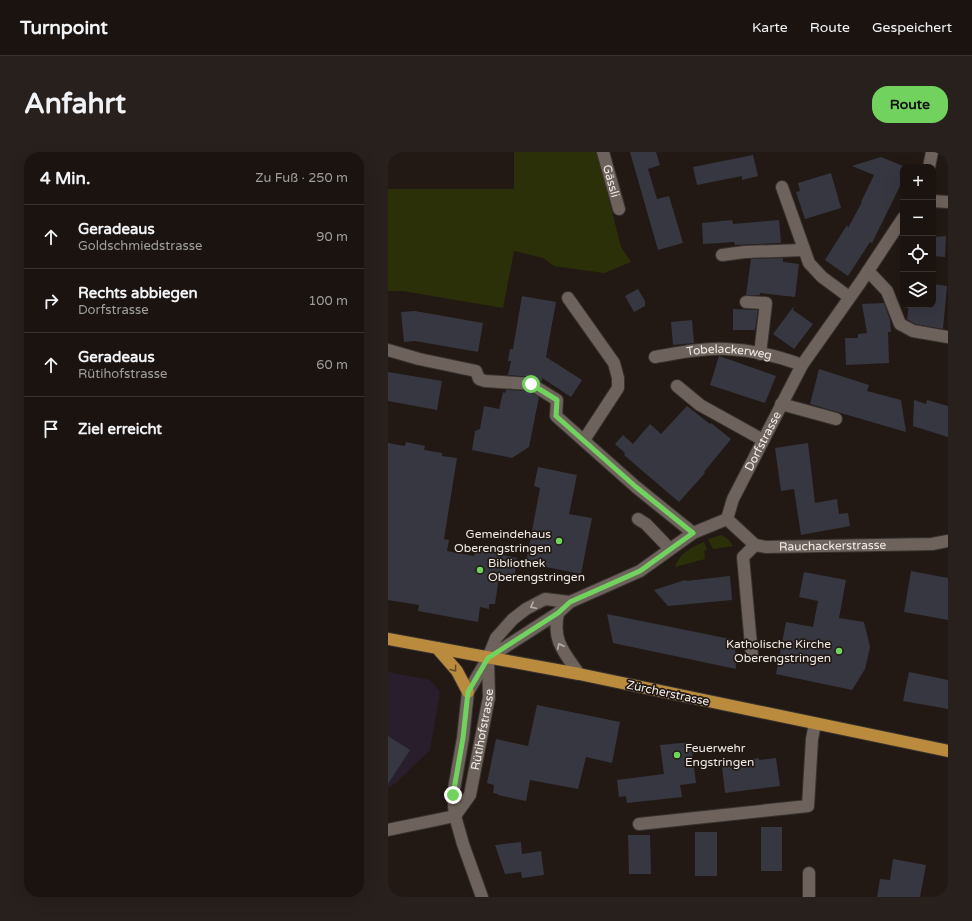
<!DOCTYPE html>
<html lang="de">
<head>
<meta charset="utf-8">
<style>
  body { margin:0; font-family:"Varela Round",sans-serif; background:#27201d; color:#f1f3f6 }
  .controls { position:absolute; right:12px; top:12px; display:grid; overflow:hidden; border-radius:8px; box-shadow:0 4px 16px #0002 }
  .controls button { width:36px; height:36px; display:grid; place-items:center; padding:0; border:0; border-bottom:1px solid #38322f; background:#1a130f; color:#f1f3f6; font:20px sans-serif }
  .stop { position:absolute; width:12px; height:12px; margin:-9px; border:3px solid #71d35e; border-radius:50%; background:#fff }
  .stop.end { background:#71d35e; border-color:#fff; box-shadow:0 1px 4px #0008 }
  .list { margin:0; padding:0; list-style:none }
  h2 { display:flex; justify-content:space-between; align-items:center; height:52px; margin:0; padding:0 16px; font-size:17px }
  h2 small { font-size:13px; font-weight:400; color:#9f9e9e }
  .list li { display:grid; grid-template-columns:26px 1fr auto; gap:12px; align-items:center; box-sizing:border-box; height:64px; padding:0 16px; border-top:1px solid #38322f }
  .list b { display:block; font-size:15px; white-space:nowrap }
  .list p { margin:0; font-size:13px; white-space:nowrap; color:#9f9e9e }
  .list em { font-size:13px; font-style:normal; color:#9f9e9e }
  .icon { flex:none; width:22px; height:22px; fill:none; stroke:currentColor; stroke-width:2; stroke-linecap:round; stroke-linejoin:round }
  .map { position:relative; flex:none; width:560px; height:745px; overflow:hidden; border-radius:16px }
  header { display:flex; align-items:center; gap:24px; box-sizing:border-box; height:56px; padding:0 20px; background:#1a130f; border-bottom:1px solid #38322f }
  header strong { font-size:19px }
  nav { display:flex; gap:22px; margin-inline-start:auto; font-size:14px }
  .intro { display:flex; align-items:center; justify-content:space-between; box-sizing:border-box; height:96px; padding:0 24px }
  h1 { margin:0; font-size:28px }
  .button { padding:10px 18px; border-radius:16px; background:#71d35e; color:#111; font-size:14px; font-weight:700 }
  main { display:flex; gap:24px; padding:0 24px }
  aside { flex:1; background:#1a130f; border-radius:16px; box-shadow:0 4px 16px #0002 }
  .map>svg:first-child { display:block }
  .education { fill:#291e2c }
  .green { fill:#2c3008 }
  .building { fill:#363741 }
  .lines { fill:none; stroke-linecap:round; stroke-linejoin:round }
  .minor-casing { stroke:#393330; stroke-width:14 }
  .major-casing { stroke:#393330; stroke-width:14 }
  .minor { stroke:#6e635c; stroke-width:12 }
  .major { stroke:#ba8b3c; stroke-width:12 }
  .oneway { stroke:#b6ada8 }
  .oneway2 { stroke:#664c26 }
  .route { stroke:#71d35e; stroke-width:5 }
  .poi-dot { fill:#71d35e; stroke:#221914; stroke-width:1.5 }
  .labels { text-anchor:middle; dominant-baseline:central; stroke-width:3.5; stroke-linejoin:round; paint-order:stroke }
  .street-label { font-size:12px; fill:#f0eae6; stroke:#221914 }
  .poi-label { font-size:12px; fill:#f0eae6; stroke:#221914; text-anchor:end }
</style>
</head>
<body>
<header>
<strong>Turnpoint</strong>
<nav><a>Karte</a><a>Route</a><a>Gespeichert</a></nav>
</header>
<div class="intro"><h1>Anfahrt</h1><a class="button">Route</a></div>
<main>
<aside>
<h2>4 Min.<small>Zu Fuß · 250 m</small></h2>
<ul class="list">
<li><svg class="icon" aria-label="ahead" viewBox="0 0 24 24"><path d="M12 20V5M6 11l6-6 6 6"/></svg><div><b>Geradeaus</b><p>Goldschmiedstrasse</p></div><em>90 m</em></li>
<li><svg class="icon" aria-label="right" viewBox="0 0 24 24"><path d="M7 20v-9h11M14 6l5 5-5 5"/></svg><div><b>Rechts abbiegen</b><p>Dorfstrasse</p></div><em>100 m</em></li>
<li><svg class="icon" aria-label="ahead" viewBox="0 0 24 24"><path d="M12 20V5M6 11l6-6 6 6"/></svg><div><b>Geradeaus</b><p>Rütihofstrasse</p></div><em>60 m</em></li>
<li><svg class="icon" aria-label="arrive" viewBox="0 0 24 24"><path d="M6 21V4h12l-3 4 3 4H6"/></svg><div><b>Ziel erreicht</b></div></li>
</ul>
</aside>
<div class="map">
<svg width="560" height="745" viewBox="0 0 560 745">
  <rect width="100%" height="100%" fill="#221914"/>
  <path class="education" d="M0 520 42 528 52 540 42 598 9 630 0 636Z"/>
  <g class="green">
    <path d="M126 0H209L233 95 243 110 216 121 166 114 155 106 126 99 115 156 15 139H0V37H126Z"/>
    <path d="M333 383 340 387 345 394 325 397 320 387Z"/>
    <path d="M316 390 319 398 316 399 317 407 287 415C292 401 303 395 316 390Z"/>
  </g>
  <g class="building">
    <path d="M242 0H268L272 13 260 17 269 47 281 44 295 91 270 98Z"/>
    <path d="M365 3 370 24 354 28V24L309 33 305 15Z"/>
    <path d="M493 5 515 14V36L512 34 484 91 482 90 460 124 437 108 459 73 460 76 474 50H473L486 23 464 14Z"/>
    <path d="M443 21 453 56 417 67 408 40 412 39 410 31Z"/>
    <path d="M344 68 345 72 391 68 393 91 347 93 346 90 315 92 314 71Z"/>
    <path d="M558 84 557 105 545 104V85Z"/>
    <path d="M395 106V110L411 112 407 145 372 141V143H358L363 107Z"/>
    <path d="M545 132 559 134 555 177 527 172 519 167 521 153H545Z"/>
    <path d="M250 137 257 149V154L246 160 237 144Z"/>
    <path d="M134 144 168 150 158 205 194 228 183 245 154 226V230L144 225 120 223 123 209H120L122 197H125Z"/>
    <path d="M496 151 502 168 503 180H500L501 211 458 213 457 186H470V182L479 181 474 152Z"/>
    <path d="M406 154 405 158 425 172 406 197 385 182Z"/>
    <path d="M345 157 370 158 367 178H345Z"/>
    <path d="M27 159 95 171 90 200 27 189 16 190 13 160Z"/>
    <path d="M304 168 306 191 285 193 283 170Z"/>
    <path d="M331 204 388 224 377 251 322 233Z"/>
    <path d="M431 217 481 233 479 239 513 248 518 280 422 252Z"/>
    <path d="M0 220 54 229 49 258 0 249Z"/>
    <path d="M118 238 141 239 151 245 141 295 124 306 84 298 87 279 92 277 96 254 111 257 115 240 117 241Z"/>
    <path d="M526 248 538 252 539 248 560 254V285L525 274Z"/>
    <path d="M299 254 322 272 323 271 343 287 316 320 317 321 291 350 236 303 237 301 227 292 235 283 245 292 262 272 273 282Z"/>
    <path d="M18 290 37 294 36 298 54 301V304L69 306 56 387 61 388 59 399 86 404 88 397 129 406 126 428 111 425 107 452H101V457L92 455 90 470 30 459 31 453 0 448V291L17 294Z"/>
    <path d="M420 291 427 351 449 347 451 362 460 361 462 374 413 383 406 337 393 339 387 296Z"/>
    <path d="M150 315 189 323 181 362 204 366 193 422 138 411 152 336 146 334Z"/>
    <path d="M523 419 560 426V468L516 460Z"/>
    <path d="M416 420 458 428 451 466 476 470 482 495 477 517 464 538 388 522 398 470 425 475 430 449 411 445Z"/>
    <path d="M342 424 344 448 280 454 266 438 297 428 298 429Z"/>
    <path d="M219 462 347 488 348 517 225 491Z"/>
    <path d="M521 520 560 528V557L515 549Z"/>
    <path d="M149 553 232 570 224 611 198 605 190 637 142 628 138 649 110 643V642L105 641 106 633 99 631 108 587 140 594Z"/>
    <path d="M0 584 22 598 0 632Z"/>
    <path d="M303 590 308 631 292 633 294 645 239 651 238 644 231 645 229 628 276 622 272 593Z"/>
    <path d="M371 606V608L388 606 392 634 337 641 334 614 351 612 350 609Z"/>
    <rect x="373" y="675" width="21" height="44"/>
    <rect x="307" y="680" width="22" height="44"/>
    <path d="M240 683H262L263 722H241Z"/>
    <path d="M133 690 134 702 153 699 156 723 134 726 133 720 117 722 107 693Z"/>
    <path d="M505 707 538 713 532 745H489L492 727 502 728Z"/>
  </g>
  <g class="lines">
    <g class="minor-casing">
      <g id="minor">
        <path id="s1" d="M215 0 231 57"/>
        <path d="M541 15 544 0"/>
        <path d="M394 35 421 111 434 125 461 145"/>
        <path d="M545 49 560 50"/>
        <path d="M334 103 357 100 416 98"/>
        <path d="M480 119 499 139 512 172 525 179 560 185"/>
        <path d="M180 146 226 211 230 226V236L196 288"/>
        <path d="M358 150 378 151 372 202"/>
        <path d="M0 198 31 207 88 219 91 227 97 229 143 232 169 248 168 264 248 335 305 381"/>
        <path id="s2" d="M267 205C290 201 314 196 338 197 364 198 390 204 414 213"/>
        <path d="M289 234 312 253 375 288"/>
        <path d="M393 252 448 267"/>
        <path d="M250 367 258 372 282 397"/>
        <path id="s3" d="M339 367 367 393 378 395 544 392 560 389"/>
        <path d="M170 461C164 489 176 500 191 522"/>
        <path d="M364 504 355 405 367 393"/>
        <path id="s4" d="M100 506 170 461 182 450 252 419 305 381 339 367 345 347 414 213 472 131 515 66"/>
        <path d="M251 672 420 654 424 587 427 572"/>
        <path id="s5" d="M0 678 67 664 82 643 101 545 100 506"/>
        <path d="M421 721V745"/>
        <path d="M94 745 75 692 67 664 65 643 75 586 80 540 100 506 108 486 125 467 138 457 157 447 182 450"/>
      </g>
    </g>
    <g class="major-casing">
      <g id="major">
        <path d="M0 487 191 522 560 599"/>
        <path d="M49 496 69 519 80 540"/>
      </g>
    </g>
    <use href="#minor" class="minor"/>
    <use href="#major" class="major"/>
  </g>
  <defs><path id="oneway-chevron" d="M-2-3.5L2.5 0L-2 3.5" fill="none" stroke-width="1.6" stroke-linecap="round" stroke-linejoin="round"/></defs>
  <g class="oneway">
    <use href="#oneway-chevron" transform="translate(145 454) rotate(153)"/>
    <use href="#oneway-chevron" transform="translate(172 494) rotate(-115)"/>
  </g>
  <use class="oneway2" href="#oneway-chevron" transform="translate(66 517) rotate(53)"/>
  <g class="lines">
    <path class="route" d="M65 643 75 586 80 540 100 506 170 461 182 450 252 419 305 381 248 335 168 264 169 248 143 232"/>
  </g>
  <g class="poi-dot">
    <circle cx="171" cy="389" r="4"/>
    <circle cx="92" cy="418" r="4"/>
    <circle cx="451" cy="499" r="4"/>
    <circle cx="289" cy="603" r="4"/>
  </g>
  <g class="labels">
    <g class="street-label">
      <text stroke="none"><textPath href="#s1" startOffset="30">Gässli</textPath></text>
      <text stroke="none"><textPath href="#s2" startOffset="75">Tobelackerweg</textPath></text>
      <text stroke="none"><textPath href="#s4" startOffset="364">Dorfstrasse</textPath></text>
      <text stroke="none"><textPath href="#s3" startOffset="116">Rauchackerstrasse</textPath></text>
      <text transform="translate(280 541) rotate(12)">Zürcherstrasse</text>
      <text stroke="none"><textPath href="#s5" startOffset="161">Rütihofstrasse</textPath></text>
    </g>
    <g class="poi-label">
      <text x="163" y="382">Gemeindehaus<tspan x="163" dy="14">Oberengstringen</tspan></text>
      <text x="100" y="411" text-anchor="start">Bibliothek<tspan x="100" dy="14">Oberengstringen</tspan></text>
      <text x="443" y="492">Katholische Kirche<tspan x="443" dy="14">Oberengstringen</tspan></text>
      <text x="297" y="596" text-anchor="start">Feuerwehr<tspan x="297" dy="14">Engstringen</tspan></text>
    </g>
  </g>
</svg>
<div class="controls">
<button>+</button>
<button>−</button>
<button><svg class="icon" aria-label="locate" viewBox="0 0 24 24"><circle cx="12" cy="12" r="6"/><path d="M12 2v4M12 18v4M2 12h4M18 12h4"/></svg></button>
<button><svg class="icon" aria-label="layers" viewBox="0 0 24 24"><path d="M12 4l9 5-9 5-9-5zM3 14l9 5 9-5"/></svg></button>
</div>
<div class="stop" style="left:143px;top:232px"></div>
<div class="stop end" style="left:65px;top:643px"></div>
</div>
</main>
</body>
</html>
